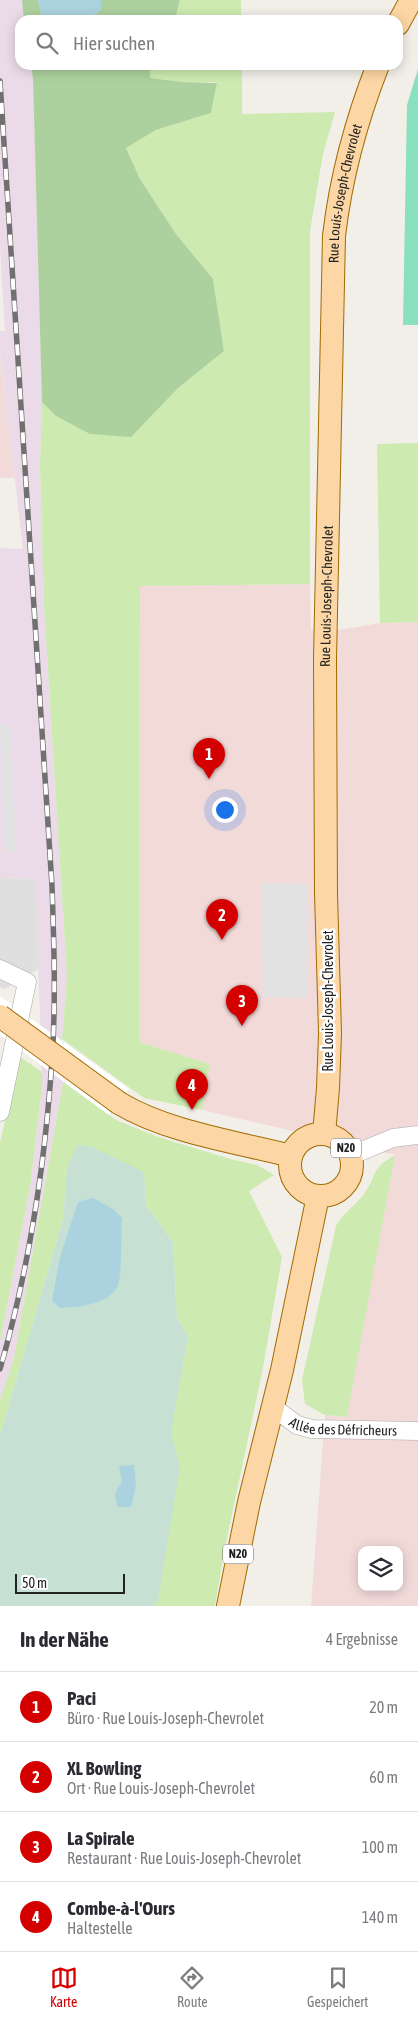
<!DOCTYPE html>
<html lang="de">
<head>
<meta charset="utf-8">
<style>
  body { margin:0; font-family:"Asap Condensed",sans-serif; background:#f2f2f3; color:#2b2b33 }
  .controls { position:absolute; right:15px; bottom:15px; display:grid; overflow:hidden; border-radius:10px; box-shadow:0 2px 12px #0003 }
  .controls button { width:45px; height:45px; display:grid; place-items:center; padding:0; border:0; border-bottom:1px solid #e1e1e2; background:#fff; color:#2b2b33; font:25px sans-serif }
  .scale { position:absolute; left:15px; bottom:12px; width:110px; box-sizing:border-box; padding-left:5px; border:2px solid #222; border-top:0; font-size:14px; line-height:18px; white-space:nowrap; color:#222; -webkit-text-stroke:4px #fff; paint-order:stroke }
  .you { position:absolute; left:224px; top:809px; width:18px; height:18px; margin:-12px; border:4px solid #fff; border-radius:50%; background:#1a73e8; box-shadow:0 0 0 8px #1a73e833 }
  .badge { display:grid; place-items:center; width:32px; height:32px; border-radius:50%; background:#d40000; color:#fff; font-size:16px; font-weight:700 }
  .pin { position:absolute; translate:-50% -41px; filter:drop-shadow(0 1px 2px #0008) }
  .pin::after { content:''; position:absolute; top:26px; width:18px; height:15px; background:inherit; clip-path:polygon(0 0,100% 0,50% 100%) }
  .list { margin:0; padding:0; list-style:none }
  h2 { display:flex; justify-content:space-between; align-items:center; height:65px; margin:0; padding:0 20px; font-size:21px }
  h2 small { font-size:16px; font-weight:400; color:#7c7c81 }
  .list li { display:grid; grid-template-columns:32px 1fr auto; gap:15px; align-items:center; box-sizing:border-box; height:70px; padding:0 20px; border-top:1px solid #e1e1e2 }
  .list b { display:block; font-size:19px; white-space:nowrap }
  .list p { margin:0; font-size:16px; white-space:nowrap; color:#7c7c81 }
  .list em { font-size:16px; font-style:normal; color:#7c7c81 }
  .icon { flex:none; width:28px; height:28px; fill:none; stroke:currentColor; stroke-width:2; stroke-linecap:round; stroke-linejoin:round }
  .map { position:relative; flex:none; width:418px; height:1606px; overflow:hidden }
  .search { position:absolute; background:#fff; box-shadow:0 2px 12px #0003; left:15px; right:15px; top:15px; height:55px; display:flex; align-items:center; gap:12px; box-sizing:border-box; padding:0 18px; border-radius:15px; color:#7c7c81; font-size:19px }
  .sheet { height:345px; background:#fff }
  nav { display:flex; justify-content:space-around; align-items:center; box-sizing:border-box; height:70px; border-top:1px solid #e1e1e2; background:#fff; font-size:14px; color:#7c7c81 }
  nav a { display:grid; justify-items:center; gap:2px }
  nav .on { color:#d40000 }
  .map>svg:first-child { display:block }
  .residential { fill:#e0dfdf }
  .commercial { fill:#f2dad9; fill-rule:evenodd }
  .industrial { fill:#ebdbe8 }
  .grass { fill:#cdebb0 }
  .forest { fill:#add19e }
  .wetland { fill:#c6e0d4 }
  .pitch { fill:#88e0be }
  .parking { fill:#e2e2e2 }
  .water { fill:#aad3df }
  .pier { fill:#fff }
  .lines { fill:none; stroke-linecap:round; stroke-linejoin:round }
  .minor-casing { stroke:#a9a9a9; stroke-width:19 }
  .major-casing { stroke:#a06b00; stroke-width:24 }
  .minor { stroke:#fff; stroke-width:18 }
  .major { stroke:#fcd6a4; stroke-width:22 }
  .rail-casing { stroke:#707070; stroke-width:5.5 }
  .rail { stroke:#fff; stroke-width:4; stroke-dasharray:11; stroke-linecap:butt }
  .major-bridge-casing { stroke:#a06b00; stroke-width:24; stroke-linecap:butt }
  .major-bridge { stroke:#fcd6a4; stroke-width:22 }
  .labels { text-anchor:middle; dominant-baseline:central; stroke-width:5; stroke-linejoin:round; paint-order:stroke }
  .shield { fill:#fff; stroke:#646464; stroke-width:1 }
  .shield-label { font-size:12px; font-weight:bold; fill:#222 }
  .street-label { font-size:14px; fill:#222; stroke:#fff }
</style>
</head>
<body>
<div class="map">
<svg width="418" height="1606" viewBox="0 0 418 1606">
  <rect width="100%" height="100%" fill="#f2efe9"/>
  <path class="residential" d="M0 877 36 879 40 968 5 989 0 987Z"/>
  <g class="commercial">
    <path d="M0 352 2 372 15 478H0Z"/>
    <path d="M310 584 311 630H338L380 623 418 622V1606H311L325 1415 346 1417 395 1155 202 1110 210 1064 139 1042 140 586ZM362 1550H399V1587H362Z"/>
  </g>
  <path class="industrial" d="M0 0H27L28 20H20V65H32L33 79 42 402 40 466 44 606 67 977 62 1039 63 1082 14 1358 0 1400V1342L30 1187 42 1088 36 879 0 877V548L23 549 0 352V331H5L0 248Z"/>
  <g class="grass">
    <path d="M180 0H241V20H175Z"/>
    <path d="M150 65H242V114L335 112 323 154 310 231V584L140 586 139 1042 210 1064 202 1110 144 1098 62 1039 67 977 44 606 40 465 42 402 56 416 177 389 224 351 213 279 176 234 140 179 126 148 156 130 211 113 217 82H183L149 78Z"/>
    <path d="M418 443V622L380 623 377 444Z"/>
    <path d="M20 1057 42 1072V1088L30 1187 0 1342V1142Z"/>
    <path d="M63 1082 116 1120 158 1137 234 1160 257 1165 274 1175 249 1191 282 1257 263 1368 224 1552 215 1606H139L188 1336 177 1318 173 1242 146 1206 144 1172 67 1169 63 1219 0 1436V1400L14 1358Z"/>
    <path d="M395 1155 347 1417 325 1415 305 1404 302 1380 336 1226C343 1213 355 1206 364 1194 378 1174 370 1169 395 1155Z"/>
  </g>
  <g class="forest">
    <path d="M22 0H38L43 20H24Z"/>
    <path d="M101 0H180L175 20H90L101 9Z"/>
    <path d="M31 65H150V78L183 82 217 83 211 113 156 130 126 148 140 179 176 234 213 279 224 351 177 389 131 437 90 434 56 416 42 402 33 79Z"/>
  </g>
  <path class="wetland" d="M77 1145 92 1147 144 1172 146 1206 173 1242 177 1318 188 1336 171 1432 180 1467 158 1601 153 1606H0V1436L63 1219 67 1169Z"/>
  <path class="pitch" d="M418 69V325H403L407 105Z"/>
  <g class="parking">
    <path d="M10 724 17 852 5 853 0 725Z"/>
    <path d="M261 883 308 884V998L263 997Z"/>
  </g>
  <g class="water">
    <path d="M38 0H101V9L90 20H43Z"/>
    <path d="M93 1198 113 1209 122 1218C121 1230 122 1277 118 1285 109 1305 79 1307 60 1308L52 1301 60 1257 78 1202Z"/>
    <path d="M134 1465 136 1486 131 1507H117L115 1494 122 1481 119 1466Z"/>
  </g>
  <path class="pier" d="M0 996 129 1089 109 1115 0 1035Z"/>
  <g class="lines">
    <g class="minor-casing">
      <g id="minor">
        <path d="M0 969 27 982 0 1112"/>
        <path d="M350 1156 393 1138 418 1135"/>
        <path id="s1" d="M274 1408 297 1425 312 1429 418 1431"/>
      </g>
    </g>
    <g class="major-casing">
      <g id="major">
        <path d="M398 24 411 0"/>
        <path d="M119 1103C167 1132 236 1142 291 1156"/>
        <path id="s2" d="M324 1134 328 1088 330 1033 326 893 325 659 334 236C341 176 356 121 378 65"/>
        <circle cx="321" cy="1165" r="31"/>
        <path d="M228 1606 249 1502 282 1370 318 1196"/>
      </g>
    </g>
    <use href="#minor" class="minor"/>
    <use href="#major" class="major"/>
    <g class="rail-casing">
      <path id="rail" d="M0 81 52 886C54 944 56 1002 52 1060 45 1165 29 1269 0 1369"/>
    </g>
    <use href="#rail" class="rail"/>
    <g class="major-bridge-casing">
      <path id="major-bridge" d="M0 1016 119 1103"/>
    </g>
    <use href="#major-bridge" class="major-bridge"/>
  </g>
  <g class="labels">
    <g class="shield">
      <rect x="331" y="1138.5" width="30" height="19" rx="4"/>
      <rect x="223" y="1544.5" width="30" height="19" rx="4"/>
    </g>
    <g class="shield-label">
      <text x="346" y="1148">N20</text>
      <text x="238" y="1554">N20</text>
    </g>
    <g class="street-label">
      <text stroke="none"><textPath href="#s2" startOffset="942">Rue Louis-Joseph-Chevrolet</textPath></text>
      <text stroke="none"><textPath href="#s2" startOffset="538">Rue Louis-Joseph-Chevrolet</textPath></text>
      <text transform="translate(328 1001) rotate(-90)">Rue Louis-Joseph-Chevrolet</text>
      <text stroke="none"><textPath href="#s1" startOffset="75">Allée des Défricheurs</textPath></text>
    </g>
  </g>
</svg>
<div class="controls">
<button><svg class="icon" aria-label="layers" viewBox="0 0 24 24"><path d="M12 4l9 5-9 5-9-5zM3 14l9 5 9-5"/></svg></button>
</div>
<div class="scale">50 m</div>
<div class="you"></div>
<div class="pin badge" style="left:209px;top:779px">1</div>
<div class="pin badge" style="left:222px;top:940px">2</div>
<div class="pin badge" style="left:242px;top:1026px">3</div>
<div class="pin badge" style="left:192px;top:1110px">4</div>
<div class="search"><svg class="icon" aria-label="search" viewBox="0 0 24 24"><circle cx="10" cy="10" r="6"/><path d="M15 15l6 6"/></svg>Hier suchen</div>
</div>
<section class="sheet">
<h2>In der Nähe<small>4 Ergebnisse</small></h2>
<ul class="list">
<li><span class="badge">1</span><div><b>Paci</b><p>Büro · Rue Louis-Joseph-Chevrolet</p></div><em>20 m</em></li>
<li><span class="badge">2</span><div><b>XL Bowling</b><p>Ort · Rue Louis-Joseph-Chevrolet</p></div><em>60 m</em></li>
<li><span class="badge">3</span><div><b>La Spirale</b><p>Restaurant · Rue Louis-Joseph-Chevrolet</p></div><em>100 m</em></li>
<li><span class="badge">4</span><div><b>Combe-à-l'Ours</b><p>Haltestelle</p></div><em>140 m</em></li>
</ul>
</section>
<nav>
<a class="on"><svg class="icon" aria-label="map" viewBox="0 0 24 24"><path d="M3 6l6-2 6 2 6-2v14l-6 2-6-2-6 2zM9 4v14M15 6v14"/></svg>Karte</a>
<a><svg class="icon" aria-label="directions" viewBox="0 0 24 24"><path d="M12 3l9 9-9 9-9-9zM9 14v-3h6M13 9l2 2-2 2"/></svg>Route</a>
<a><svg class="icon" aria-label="saved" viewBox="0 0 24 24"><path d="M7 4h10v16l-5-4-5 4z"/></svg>Gespeichert</a>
</nav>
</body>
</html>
